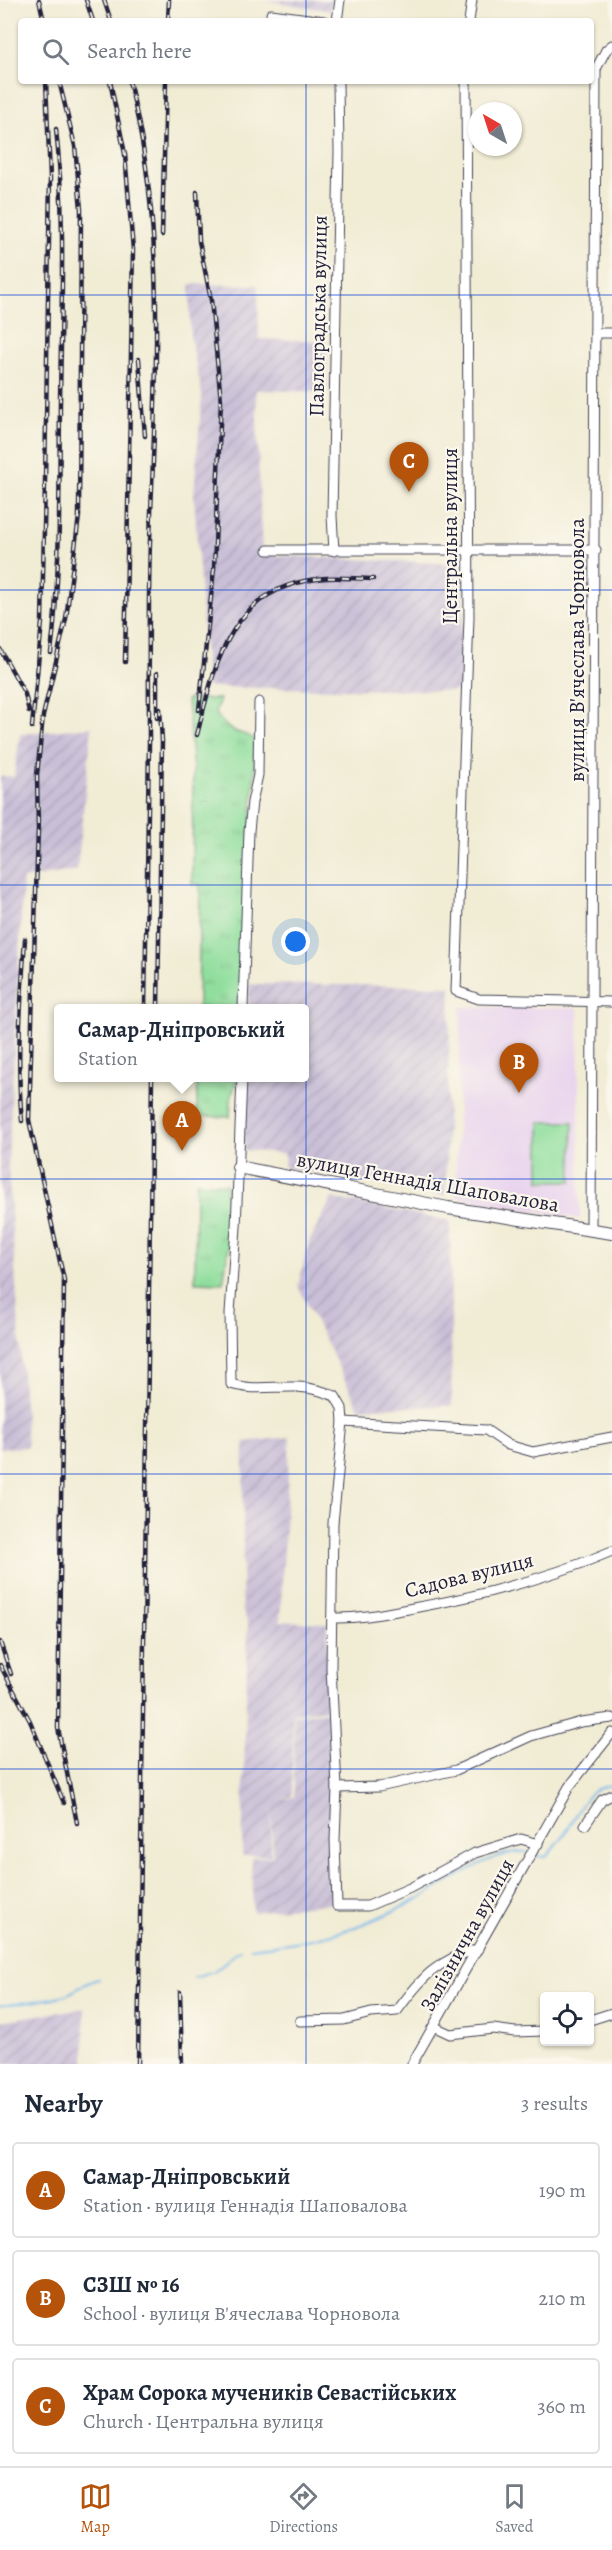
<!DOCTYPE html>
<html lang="en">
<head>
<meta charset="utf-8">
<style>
  body { margin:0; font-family:Alegreya,serif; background:#f2f2f3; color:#1f2937 }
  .controls { position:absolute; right:18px; bottom:18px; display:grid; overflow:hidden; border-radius:6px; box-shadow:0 2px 4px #0004 }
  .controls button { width:54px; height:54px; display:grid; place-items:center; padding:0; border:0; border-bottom:2px solid #e0e1e3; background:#fff; color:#1f2937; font:30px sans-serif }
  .compass { position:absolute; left:468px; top:102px; width:54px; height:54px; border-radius:50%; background:#fff; box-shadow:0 2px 4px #0004; rotate:321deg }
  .you { position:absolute; left:296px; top:942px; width:21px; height:21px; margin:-15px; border:4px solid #fff; border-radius:50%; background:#1a73e8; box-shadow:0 0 0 9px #1a73e833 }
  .badge { display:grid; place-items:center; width:39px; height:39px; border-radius:50%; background:#b45309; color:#fff; font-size:20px; font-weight:700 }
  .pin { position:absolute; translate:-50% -50px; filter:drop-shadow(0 2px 3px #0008) }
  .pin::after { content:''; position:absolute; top:32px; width:21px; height:18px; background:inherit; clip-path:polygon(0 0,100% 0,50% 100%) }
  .popup { position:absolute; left:54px; top:1004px; width:255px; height:78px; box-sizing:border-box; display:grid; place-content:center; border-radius:6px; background:#fff; filter:drop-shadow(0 2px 4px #0005); font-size:20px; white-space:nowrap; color:#747a83 }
  .popup b { font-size:22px; color:#1f2937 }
  .popup::after { content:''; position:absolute; left:50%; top:100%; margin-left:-12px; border:12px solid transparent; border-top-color:#fff }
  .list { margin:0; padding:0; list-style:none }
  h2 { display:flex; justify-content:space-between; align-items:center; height:78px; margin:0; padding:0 24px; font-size:26px }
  h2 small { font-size:20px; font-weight:400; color:#747a83 }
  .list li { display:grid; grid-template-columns:39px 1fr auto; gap:18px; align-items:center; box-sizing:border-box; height:96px; margin:0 12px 12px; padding:0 12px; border:2px solid #e0e1e3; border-radius:6px }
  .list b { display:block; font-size:22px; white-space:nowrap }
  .list p { margin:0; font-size:20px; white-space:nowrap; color:#747a83 }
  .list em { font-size:20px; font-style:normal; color:#747a83 }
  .icon { flex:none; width:33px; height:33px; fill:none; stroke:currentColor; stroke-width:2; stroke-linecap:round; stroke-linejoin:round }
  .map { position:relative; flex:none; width:612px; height:2064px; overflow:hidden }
  .search { position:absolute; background:#fff; box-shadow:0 2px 4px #0004; left:18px; right:18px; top:18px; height:66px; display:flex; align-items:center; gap:15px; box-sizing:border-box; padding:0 21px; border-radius:6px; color:#747a83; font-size:22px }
  .sheet { height:402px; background:#fff }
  nav { display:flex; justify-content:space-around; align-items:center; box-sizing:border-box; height:84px; border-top:2px solid #e0e1e3; background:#fff; font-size:16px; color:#747a83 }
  nav a { display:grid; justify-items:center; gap:3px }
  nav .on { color:#b45309 }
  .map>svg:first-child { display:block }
  .built { fill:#e8d2ee }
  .industrial { fill:url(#industrial-furrows) }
  .grass { fill:url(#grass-tufts); stroke:#59806c; stroke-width:1.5 }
  .green { fill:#90de9d; stroke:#59806c; stroke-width:1.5 }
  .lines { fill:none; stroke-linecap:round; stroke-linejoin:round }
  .stream { stroke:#77b8eb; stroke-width:2 }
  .street-casing { stroke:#414052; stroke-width:11 }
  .secondary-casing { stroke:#414052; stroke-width:14 }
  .street { stroke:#fff; stroke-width:9 }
  .secondary { stroke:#fff; stroke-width:12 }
  .rail-casing { stroke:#22223b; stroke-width:4.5 }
  .rail { stroke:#fbf7ec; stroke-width:2; stroke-dasharray:7; stroke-linecap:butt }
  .grid { fill:none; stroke:#1d4ed8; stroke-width:1.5; stroke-opacity:0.55 }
  .labels { text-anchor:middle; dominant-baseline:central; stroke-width:4.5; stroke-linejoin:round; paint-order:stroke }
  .street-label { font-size:21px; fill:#22223b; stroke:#fbf7ec }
</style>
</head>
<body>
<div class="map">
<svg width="612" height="2064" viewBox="0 0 612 2064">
  <defs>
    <pattern id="industrial-furrows" width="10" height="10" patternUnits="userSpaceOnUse" patternTransform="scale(1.5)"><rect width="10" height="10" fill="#c9bfd7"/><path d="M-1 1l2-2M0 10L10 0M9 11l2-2" fill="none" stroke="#aca4b9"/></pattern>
    <pattern id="grass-tufts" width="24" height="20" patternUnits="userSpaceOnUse" patternTransform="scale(1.5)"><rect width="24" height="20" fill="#90de9d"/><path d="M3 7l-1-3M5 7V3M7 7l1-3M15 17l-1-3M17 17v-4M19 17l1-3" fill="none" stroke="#7cbe88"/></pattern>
  </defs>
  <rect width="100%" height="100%" fill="#fbf7ec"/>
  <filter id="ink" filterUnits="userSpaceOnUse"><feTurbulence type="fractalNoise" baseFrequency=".0167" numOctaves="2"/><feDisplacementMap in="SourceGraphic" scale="12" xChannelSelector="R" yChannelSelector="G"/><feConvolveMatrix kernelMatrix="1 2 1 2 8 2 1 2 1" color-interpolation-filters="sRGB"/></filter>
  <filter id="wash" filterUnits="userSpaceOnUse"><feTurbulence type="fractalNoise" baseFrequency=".008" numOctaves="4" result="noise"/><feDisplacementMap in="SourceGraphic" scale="24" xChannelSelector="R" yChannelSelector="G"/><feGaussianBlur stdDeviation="1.35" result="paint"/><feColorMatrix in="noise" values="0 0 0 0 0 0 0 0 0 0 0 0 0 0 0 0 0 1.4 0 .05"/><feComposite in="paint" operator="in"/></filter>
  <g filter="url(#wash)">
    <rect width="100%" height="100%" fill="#f1ecd4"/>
    <path class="built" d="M461 1007 578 1008 580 1219 455 1197Z"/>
    <g class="industrial">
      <path d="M265 0H332L331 11Z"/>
      <path d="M190 284 258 285 259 339 326 341 327 392 256 390 262 555 463 564 462 691 207 687 194 494 202 394 190 336Z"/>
      <path d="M92 727 77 870 23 879 8 1165 27 1447 0 1448V776L14 777 20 734Z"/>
      <path d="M249 984 451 986 445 1196 284 1167 285 1154 244 1150 246 1078H305V1008H248Z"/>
      <path d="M332 1198 450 1221 452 1406 359 1408 298 1286 309 1242Z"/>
      <path d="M290 1437 280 1621 327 1623 329 1709 293 1713 292 1796 277 1799 294 1797V1715L331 1711 332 1903 253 1912 251 1858 273 1856 271 1806V1855L242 1856 248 1623 242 1609 244 1442Z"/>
      <path d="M85 2008 84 2064H0V2021Z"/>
    </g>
    <g class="grass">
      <path d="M187 699H220L215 713C220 719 224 725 230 729 238 734 246 733 254 739L255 766 240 1008H198L200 884H192L193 770Z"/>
      <path d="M197 1078H237L231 1098 230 1117 197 1116Z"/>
      <path d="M196 1182 226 1184V1193L230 1194 229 1246 223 1283 195 1282Z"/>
    </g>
    <path class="green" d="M540 1122H573L572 1181H540Z"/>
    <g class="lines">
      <g class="stream">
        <path d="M537 1856 546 1857C554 1847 564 1837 570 1826 580 1808 587 1787 612 1785"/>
        <path d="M250 1948C285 1944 322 1939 355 1927 376 1919 398 1910 418 1899 447 1884 495 1848 527 1852"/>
        <path d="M194 1977 214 1971 240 1950"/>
        <path d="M0 2006C21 2003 44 2001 65 1995 77 1991 86 1981 99 1979"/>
      </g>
    </g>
  </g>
  <g filter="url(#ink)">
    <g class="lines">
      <g class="street-casing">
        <g id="street">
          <path d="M271 14 324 21"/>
          <path d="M337 21 340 0"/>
          <path d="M469 21 472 0"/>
          <path d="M591 68 596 69 606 50 612 45"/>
          <path d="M466 81 469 617 456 991 479 999 612 1002"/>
          <path d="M595 333H612"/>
          <path d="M268 550H596"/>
          <path d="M334 551 332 516 339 152 338 81"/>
          <path d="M243 1008 249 831 252 802 258 775 259 702"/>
          <path d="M242 1078 236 1227 230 1313 231 1384C259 1393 289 1382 317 1390 323 1391 329 1394 335 1396L342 1408 343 1422 333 1523 331 1668 337 1788 335 1840 337 1906H368L410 1888 475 1853 521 1839 538 1844"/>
          <path d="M591 1230 596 69"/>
          <path d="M343 1422 486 1430 508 1445 533 1452 612 1437"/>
          <path d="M332 1618C360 1619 386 1613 413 1608 481 1596 549 1578 612 1551"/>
          <path d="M337 1788 379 1787 456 1770 531 1736 581 1722 612 1718"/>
          <path d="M585 1825 602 1800 612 1795"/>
          <path d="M590 2020 612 2013"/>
          <path d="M300 2021 344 2020 371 2013 397 2011C422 1977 437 1960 478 1949"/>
          <path d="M435 2027 450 2034 493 2029 515 2032 544 2031"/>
          <path d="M412 2064 569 1787 612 1733"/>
        </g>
      </g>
      <g class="secondary-casing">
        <path id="secondary" d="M238 1167 448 1208 612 1233"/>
      </g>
      <use href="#street" class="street"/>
      <use href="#secondary" class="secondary"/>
      <g class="rail-casing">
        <g id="rail">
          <path d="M39 0 44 21"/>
          <path d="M86 0 93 21"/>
          <path d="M104 0 111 21"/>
          <path d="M168 21 169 0"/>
          <path d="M59 81 75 146 81 209 79 516 66 619 43 716 37 775 38 828 29 1120 64 1280 58 1728 77 1823"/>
          <path d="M110 81 125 154 133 250 125 662"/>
          <path d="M129 81C168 230 155 388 150 541 148 608 149 675 149 742 148 831 146 920 145 1008"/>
          <path d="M197 192 199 241 211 300 221 400 214 569 199 710"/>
          <path d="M162 235 166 81"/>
          <path d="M139 359 145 436"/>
          <path d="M0 649 25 694 29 712"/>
          <path d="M51 653C61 571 59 486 60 403 61 311 66 220 56 129"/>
          <path d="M157 718V673"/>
          <path d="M32 727 42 622 45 482 50 178 46 81"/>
          <path d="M197 735C215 664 230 589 317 579 335 576 355 579 373 579"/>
          <path d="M158 1008 162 741 160 709"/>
          <path d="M22 1121C16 1061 21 999 25 939"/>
          <path d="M0 1642 11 1674"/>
          <path d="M0 1665 30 1721 64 1803"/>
          <path d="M180 1992 182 2064"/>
          <path d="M138 2064 152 1078"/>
        </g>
      </g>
      <use href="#rail" class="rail"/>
    </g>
  </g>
  <path class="grid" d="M306 0V21M306 81V2064M0 295H612M0 590H612M0 885H612M0 1179H612M0 1474H612M0 1769H612"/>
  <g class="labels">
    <g class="street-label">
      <text transform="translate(318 316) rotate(-89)">Павлоградська вулиця</text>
      <text transform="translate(450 536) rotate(-90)">Центральна вулиця</text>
      <text transform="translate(577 650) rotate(-90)">вулиця В'ячеслава Чорновола</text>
      <text transform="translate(428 1182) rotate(10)">вулиця Геннадія Шаповалова</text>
      <text transform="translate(469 1575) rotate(-14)">Садова вулиця</text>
      <text transform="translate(467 1935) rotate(-61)">Залізнична вулиця</text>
    </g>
  </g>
</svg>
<div class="controls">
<button><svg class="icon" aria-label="locate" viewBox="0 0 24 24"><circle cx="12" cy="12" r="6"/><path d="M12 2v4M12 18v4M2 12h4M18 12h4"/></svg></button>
</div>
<svg class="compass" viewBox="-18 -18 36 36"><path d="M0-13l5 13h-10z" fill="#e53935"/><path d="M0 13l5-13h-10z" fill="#747a83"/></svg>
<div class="you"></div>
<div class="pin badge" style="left:182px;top:1151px">A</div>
<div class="popup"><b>Самар-Дніпровський</b>Station</div>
<div class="pin badge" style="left:519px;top:1093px">B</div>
<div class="pin badge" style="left:409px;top:492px">C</div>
<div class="search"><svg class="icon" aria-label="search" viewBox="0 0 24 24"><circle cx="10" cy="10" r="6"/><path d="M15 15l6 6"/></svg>Search here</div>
</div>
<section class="sheet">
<h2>Nearby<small>3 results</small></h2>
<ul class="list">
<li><span class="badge">A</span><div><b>Самар-Дніпровський</b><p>Station · вулиця Геннадія Шаповалова</p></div><em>190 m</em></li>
<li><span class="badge">B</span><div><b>СЗШ № 16</b><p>School · вулиця В'ячеслава Чорновола</p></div><em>210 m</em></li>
<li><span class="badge">C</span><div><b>Храм Сорока мучеників Севастійських</b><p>Church · Центральна вулиця</p></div><em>360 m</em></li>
</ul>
</section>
<nav>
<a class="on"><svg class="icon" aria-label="map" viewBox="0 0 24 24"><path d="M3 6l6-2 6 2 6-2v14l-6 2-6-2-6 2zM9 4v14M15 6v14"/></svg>Map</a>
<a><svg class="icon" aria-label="directions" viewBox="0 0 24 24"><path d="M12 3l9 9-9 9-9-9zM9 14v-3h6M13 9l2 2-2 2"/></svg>Directions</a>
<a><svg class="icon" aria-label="saved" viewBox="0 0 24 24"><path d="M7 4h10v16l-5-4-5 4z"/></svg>Saved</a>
</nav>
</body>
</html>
